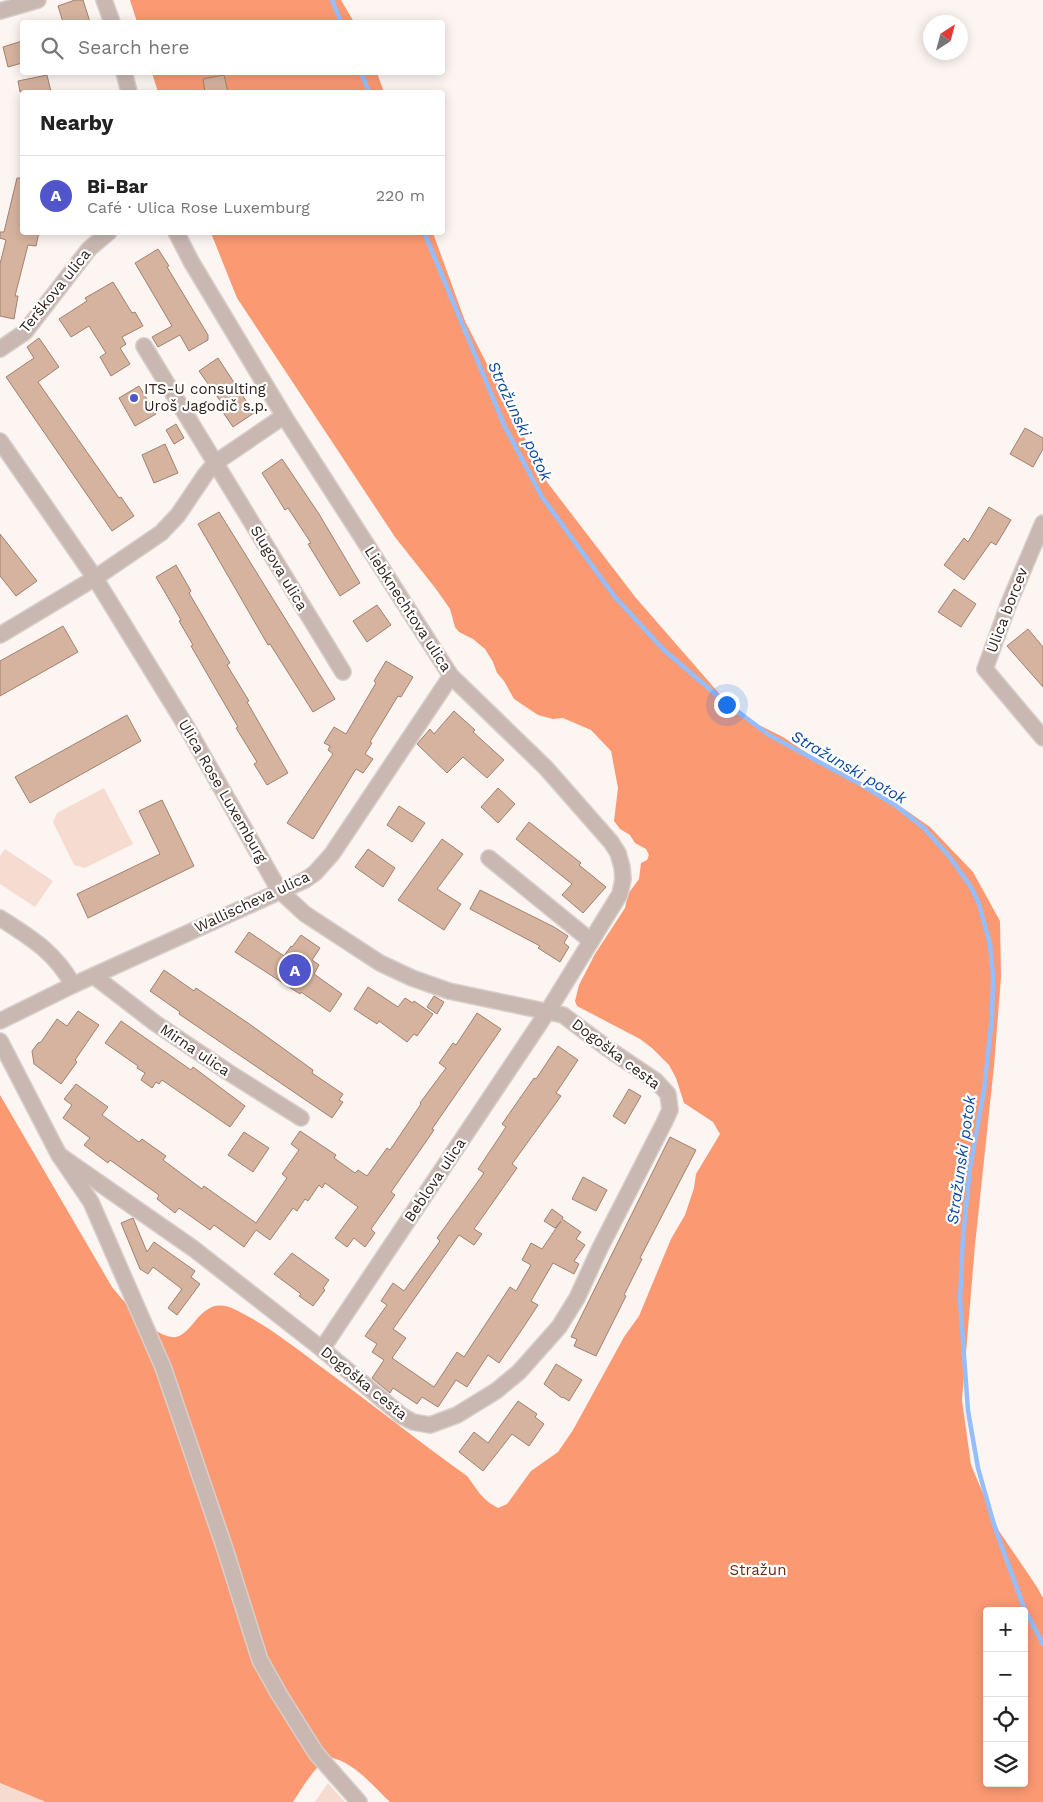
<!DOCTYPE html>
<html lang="en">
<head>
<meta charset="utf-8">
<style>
  body { margin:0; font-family:"Work Sans",sans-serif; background:#f2f2f2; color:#222 }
  .controls { position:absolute; right:15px; bottom:15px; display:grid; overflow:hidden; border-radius:5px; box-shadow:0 2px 12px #0003 }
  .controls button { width:45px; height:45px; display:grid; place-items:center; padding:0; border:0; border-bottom:1px solid #e0e0e0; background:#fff; color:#222; font:25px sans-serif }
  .compass { position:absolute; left:923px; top:15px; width:45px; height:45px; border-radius:50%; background:#fff; box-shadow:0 2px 12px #0003; rotate:36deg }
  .you { position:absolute; left:726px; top:704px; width:18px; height:18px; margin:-12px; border:4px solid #fff; border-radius:50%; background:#1a73e8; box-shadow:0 0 0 8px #1a73e833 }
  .badge { display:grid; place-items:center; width:32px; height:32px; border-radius:50%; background:#5155cb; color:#fff; font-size:16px; font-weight:700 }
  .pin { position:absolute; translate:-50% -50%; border:2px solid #fff; box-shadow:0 1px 5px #0006 }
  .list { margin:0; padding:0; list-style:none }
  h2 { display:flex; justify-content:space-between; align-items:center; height:65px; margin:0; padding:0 20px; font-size:21px }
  h2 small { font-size:16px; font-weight:400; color:#767676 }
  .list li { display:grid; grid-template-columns:32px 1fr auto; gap:15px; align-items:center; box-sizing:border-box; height:80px; padding:0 20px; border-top:1px solid #e0e0e0 }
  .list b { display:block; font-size:19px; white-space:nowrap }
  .list p { margin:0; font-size:16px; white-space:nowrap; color:#767676 }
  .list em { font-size:16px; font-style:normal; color:#767676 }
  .icon { flex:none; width:28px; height:28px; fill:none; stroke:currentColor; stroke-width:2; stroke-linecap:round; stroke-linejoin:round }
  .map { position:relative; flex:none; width:1043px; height:1802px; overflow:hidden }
  .search { position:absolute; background:#fff; box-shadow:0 2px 12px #0003; left:20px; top:20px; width:425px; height:55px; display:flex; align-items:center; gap:12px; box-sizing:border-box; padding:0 18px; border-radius:5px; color:#767676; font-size:19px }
  .panel { position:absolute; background:#fff; box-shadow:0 2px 12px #0003; left:20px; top:90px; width:425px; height:145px; border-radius:5px }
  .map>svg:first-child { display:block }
  .green { fill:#f6dbd1 }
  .forest { fill:#fb9973; fill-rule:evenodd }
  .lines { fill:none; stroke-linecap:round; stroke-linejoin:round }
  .stream { stroke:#95beff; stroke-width:4.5 }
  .building { fill:#d6b39f; stroke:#a2816f }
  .minor-casing { stroke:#d8cfcb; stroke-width:18 }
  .minor { stroke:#c9b7b2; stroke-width:15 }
  .poi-dot { fill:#5155cb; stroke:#fff; stroke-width:2 }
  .labels { text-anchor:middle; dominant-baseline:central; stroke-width:4.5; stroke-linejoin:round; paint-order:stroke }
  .street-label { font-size:15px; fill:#30211c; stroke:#fff }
  .poi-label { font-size:15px; fill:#30211c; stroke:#fff; text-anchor:start }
  .park-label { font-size:15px; fill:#672a0f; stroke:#fff }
  .water-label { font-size:16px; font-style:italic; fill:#0948a3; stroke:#fff }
</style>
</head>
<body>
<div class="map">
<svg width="1043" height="1802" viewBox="0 0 1043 1802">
  <rect width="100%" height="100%" fill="#fdf5f1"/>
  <g class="green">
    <path d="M104 788 133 844 85 868 74 865 53 822 57 813Z"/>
    <path d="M5 849 53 881 35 907 0 884V856Z"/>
    <path d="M0 1783 46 1802H0Z"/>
    <path d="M328 1783 345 1802H315Z"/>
  </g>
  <g class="forest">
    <path d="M130 0H341L354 22H137Z"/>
    <path d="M152 73H377L384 92H158Z"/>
    <path d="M211 233H433L465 321 547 482 636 598 737 714 783 737 831 769 875 794 897 804 930 827 973 872 1000 921 1001 977 994 1066 975 1245 962 1400 971 1465 999 1531 1037 1587 1043 1598V1802H390C372 1785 354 1762 329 1757 313 1769 304 1785 293 1802H46L0 1783V1095L112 1287C124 1302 152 1335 172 1337 194 1340 199 1291 236 1310 267 1325 296 1348 324 1369 372 1404 418 1441 467 1476 478 1490 481 1499 498 1508L507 1504 531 1471 558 1452 573 1430 624 1337 639 1316 671 1239 685 1215 694 1188 696 1174 720 1134 713 1122 684 1103 676 1078 669 1065 652 1048 640 1039 577 1006 575 1001 579 985 595 954 625 908 628 894 639 879 641 863 647 860 649 855 646 849 635 843 630 835 620 829 614 821 618 788 611 751 591 730 563 718 553 719 538 715 514 699 504 681 497 673 493 662 485 649 473 639 459 632 455 627 450 609 436 589 395 537 237 298ZM987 1611H1024V1783H987Z"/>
  </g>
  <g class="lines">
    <g class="stream">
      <path d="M332 0 341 22"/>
      <path d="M361 72 369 92"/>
      <path d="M424 232 505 427 542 497 615 597 664 650 720 698 769 735 862 785 895 805 924 828 949 856 971 887 979 904 990 944 993 976 992 1017 984 1090 970 1168 963 1237 960 1300 968 1411 978 1468 995 1528 1025 1610 1043 1644"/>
    </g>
  </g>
  <g class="building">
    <path d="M75 0H83L90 22H63L58 6Z"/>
    <path d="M22 41V63L8 67 3 47Z"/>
    <path d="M47 75 51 92H20L18 81Z"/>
    <path d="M224 75 228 92H205L203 79Z"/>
    <path d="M17 178H22V232H39L36 246 28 245 15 296H18L14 319 0 316V264L6 240 0 238V232H4Z"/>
    <path d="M158 249 169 266 167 267 208 335V340L189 351 180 335 158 347 152 337 172 326 135 263Z"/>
    <path d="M113 282 132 313 135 312 143 326 122 337 126 344 120 348 130 364 111 376 100 357 106 353 89 326 71 337 59 319 87 301 85 298Z"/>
    <path d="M39 338 59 367 38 382 119 498 121 497 134 516 112 531 6 377 34 358 27 347Z"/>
    <path d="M218 358 254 413 233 427 218 405 221 402 199 371Z"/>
    <path d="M139 386 156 414 135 426 119 398Z"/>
    <path d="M176 424 184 438 174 444 166 430Z"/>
    <path d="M1025 428 1043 438V449L1033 467 1010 454Z"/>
    <path d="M165 444 178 473 154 483 142 455Z"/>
    <path d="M282 459 319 514 360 583 340 596 308 544 311 543 288 508 285 510 262 473Z"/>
    <path d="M989 507 1011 520 996 545 991 542 964 580 944 565 964 538 968 542Z"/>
    <path d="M219 512 335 699 313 712 270 644 268 645 198 524Z"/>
    <path d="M0 534 37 581 16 596 0 576Z"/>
    <path d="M176 565 191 591 189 593 230 663 227 665 249 701 247 702 288 773 267 785 254 764 257 762 236 728 238 727 191 646 193 645 179 621 181 620 156 577Z"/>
    <path d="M954 589 976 604 961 627 938 612Z"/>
    <path d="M377 605 391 625 367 642 353 621Z"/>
    <path d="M63 626 78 652 0 696V661Z"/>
    <path d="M1028 629 1043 647V687L1007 646Z"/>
    <path d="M386 661 413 677 401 697 398 696 370 742 372 743 365 754 373 759 363 773 356 769 313 839 287 823 333 754 328 750 330 746 324 743 334 727 346 734 376 683 374 681Z"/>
    <path d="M454 711 475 730 473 732 504 760 487 778 463 757 447 773 417 744 430 729 434 734Z"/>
    <path d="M127 715 141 741 30 803 15 777Z"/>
    <path d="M498 788 515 804 498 823 481 807Z"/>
    <path d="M162 800 194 866 88 918 77 894 160 854 139 811Z"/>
    <path d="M399 806 425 823 412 842 387 825Z"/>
    <path d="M529 822 581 863 579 865 606 887 583 913 562 895 572 884 516 839Z"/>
    <path d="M442 839 463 854 437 889 461 904 444 930 398 900Z"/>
    <path d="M368 849 395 868 383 887 355 867Z"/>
    <path d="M480 890 554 927 568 936 564 943 569 947 560 962 538 948 540 946 470 909Z"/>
    <path d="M249 932 284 956 291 946 292 947 301 935 320 948 312 960 319 965 314 974 342 994 330 1012 301 992 300 994 235 952Z"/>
    <path d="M164 970 194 991 196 988 248 1023 313 1070 312 1073 343 1094 339 1100 343 1102 332 1118 179 1014 180 1012 150 991Z"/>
    <path d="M368 987 398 1007 405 998 413 1003 414 1001 433 1014 417 1036 414 1034 407 1042 379 1021 377 1024 354 1009Z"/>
    <path d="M434 996 444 1002 437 1014 427 1007Z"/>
    <path d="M78 1011 99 1025 75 1060 77 1062 61 1084 34 1064 32 1051 38 1043 41 1042 57 1019 67 1026Z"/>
    <path d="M477 1013 501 1029 432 1129 434 1130 391 1192 395 1195 371 1229 375 1233 365 1247 354 1238 347 1247 335 1238 358 1207 325 1183 322 1188 319 1185 308 1201 305 1199 297 1211 293 1208 270 1240 256 1230 244 1247 214 1225 210 1230 179 1208 175 1213 157 1199 159 1195 110 1160 108 1163 84 1145 90 1138 63 1118 72 1105 64 1099 76 1084 108 1107 102 1115 139 1142 142 1139 166 1156 163 1160 202 1189 204 1186 256 1223 287 1178 282 1174 299 1150 291 1144 300 1131 336 1155 334 1158 355 1173 358 1170 367 1176 387 1148 390 1150 421 1104 420 1103 446 1068 439 1063 453 1043 456 1045Z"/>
    <path d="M121 1021 191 1070 193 1067 245 1106 230 1127 162 1080 159 1084 156 1082 152 1088 141 1080 145 1073 137 1068 138 1066 105 1043Z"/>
    <path d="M558 1046 578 1060 556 1093 561 1096 512 1164 517 1168 474 1229 482 1234 474 1245 459 1235 393 1329 406 1338 392 1358 434 1387 457 1352 464 1357 510 1287 516 1291 531 1265 522 1260 531 1243 542 1249 561 1221 555 1228 544 1221 552 1209 563 1217 562 1219 581 1232 576 1239 585 1245 574 1261 579 1264 574 1274 553 1263 531 1301 538 1305 523 1328 499 1363 488 1355 467 1387 456 1380 438 1407 422 1397 417 1404 393 1388 390 1393 372 1378 384 1360 372 1352 377 1344 365 1336 387 1305 381 1301 393 1283 404 1291 440 1241 437 1238 484 1173 478 1169 506 1127 502 1124 534 1078 536 1079Z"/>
    <path d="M629 1089 641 1096 625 1124 613 1116Z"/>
    <path d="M244 1132 269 1148 253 1172 228 1155Z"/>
    <path d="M670 1137 696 1150 640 1258 642 1259 624 1295 626 1296 596 1356 574 1346 577 1339 571 1337Z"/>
    <path d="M583 1177 607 1190 596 1211 572 1199Z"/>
    <path d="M133 1218 147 1252 154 1242 195 1271 191 1277 200 1284 177 1315 168 1308 182 1289 153 1267 148 1274 140 1269 121 1223Z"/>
    <path d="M292 1253 329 1280 323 1288 325 1290 313 1306 299 1296 301 1294 274 1274Z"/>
    <path d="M556 1364 582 1380 569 1401 563 1397 562 1398 544 1384Z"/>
    <path d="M518 1401 537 1414 535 1417 544 1424 529 1446 512 1434 483 1471 459 1452 474 1432 488 1443Z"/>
  </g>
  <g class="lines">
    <g class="minor-casing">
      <g id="minor">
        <path d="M104 0 112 22"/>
        <path d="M0 11 38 0"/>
        <path d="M124 72 129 92"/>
        <path d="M176 232 192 263 284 416 451 676 546 768 611 842 618 853 622 867 623 879 620 894 548 1011 322 1349"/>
        <path d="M144 346 343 672"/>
        <path d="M0 349 25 332 89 249 109 232"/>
        <path d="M0 441 95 578 189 731 279 890 305 914 380 963 412 978 449 991 563 1015 607 1048 656 1081 668 1094 670 1110 664 1123 600 1248 577 1298 559 1327 519 1372 496 1391 457 1415 430 1425 413 1422 402 1416 322 1349 194 1249 59 1155"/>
        <path d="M1043 523 1009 603 985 669 1043 738"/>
        <path d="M0 635 95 578 161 533 178 515 205 475 215 463 284 416"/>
        <path d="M489 858 591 941"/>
        <path d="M0 918C31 938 55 952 73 985"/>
        <path d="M94 976 155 1023 228 1072 301 1118"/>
        <path d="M0 1021 73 985 305 880 315 873 332 854 451 676"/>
        <path d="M0 1041 59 1155 91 1202 163 1367 225 1549 260 1660 279 1694 316 1753 359 1802"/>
      </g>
    </g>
    <use href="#minor" class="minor"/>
  </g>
  <circle class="poi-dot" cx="134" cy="398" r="5"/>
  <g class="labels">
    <g class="street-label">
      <text transform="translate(55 291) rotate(-51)">Terškova ulica</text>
      <text transform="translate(279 568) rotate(59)">Slugova ulica</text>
      <text transform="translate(408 609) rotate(57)">Liebknechtova ulica</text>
      <text transform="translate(1007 610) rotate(-69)">Ulica borcev</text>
      <text transform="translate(223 791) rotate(60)">Ulica Rose Luxemburg</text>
      <text transform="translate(252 902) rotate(-25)">Wallischeva ulica</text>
      <text transform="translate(195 1050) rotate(34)">Mirna ulica</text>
      <text transform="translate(616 1054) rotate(37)">Dogoška cesta</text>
      <text transform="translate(435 1180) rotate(-56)">Beblova ulica</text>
      <text transform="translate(364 1383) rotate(39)">Dogoška cesta</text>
    </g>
    <g class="poi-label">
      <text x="144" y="389">ITS-U consulting<tspan x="144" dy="17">Uroš Jagodič s.p.</tspan></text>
    </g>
    <g class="park-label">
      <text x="758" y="1570">Stražun</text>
    </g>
    <g class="water-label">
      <text transform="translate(520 421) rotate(65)">Stražunski potok</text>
      <text transform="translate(849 767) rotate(30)">Stražunski potok</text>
      <text transform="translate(961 1160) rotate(-82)">Stražunski potok</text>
    </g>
  </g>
</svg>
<div class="controls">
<button>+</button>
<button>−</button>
<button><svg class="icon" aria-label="locate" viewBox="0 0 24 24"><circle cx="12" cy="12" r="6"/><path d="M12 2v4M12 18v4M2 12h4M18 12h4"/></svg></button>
<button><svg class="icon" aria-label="layers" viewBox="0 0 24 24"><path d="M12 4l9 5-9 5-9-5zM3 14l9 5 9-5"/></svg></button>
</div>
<svg class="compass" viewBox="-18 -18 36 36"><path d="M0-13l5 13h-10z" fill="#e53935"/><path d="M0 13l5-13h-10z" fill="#767676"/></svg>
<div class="you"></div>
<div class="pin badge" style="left:295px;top:970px">A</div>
<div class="search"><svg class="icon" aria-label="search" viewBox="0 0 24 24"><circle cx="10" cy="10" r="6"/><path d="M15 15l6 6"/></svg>Search here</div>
<section class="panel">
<h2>Nearby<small></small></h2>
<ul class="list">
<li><span class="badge">A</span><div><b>Bi-Bar</b><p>Café · Ulica Rose Luxemburg</p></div><em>220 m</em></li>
</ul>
</section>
</div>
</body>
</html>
